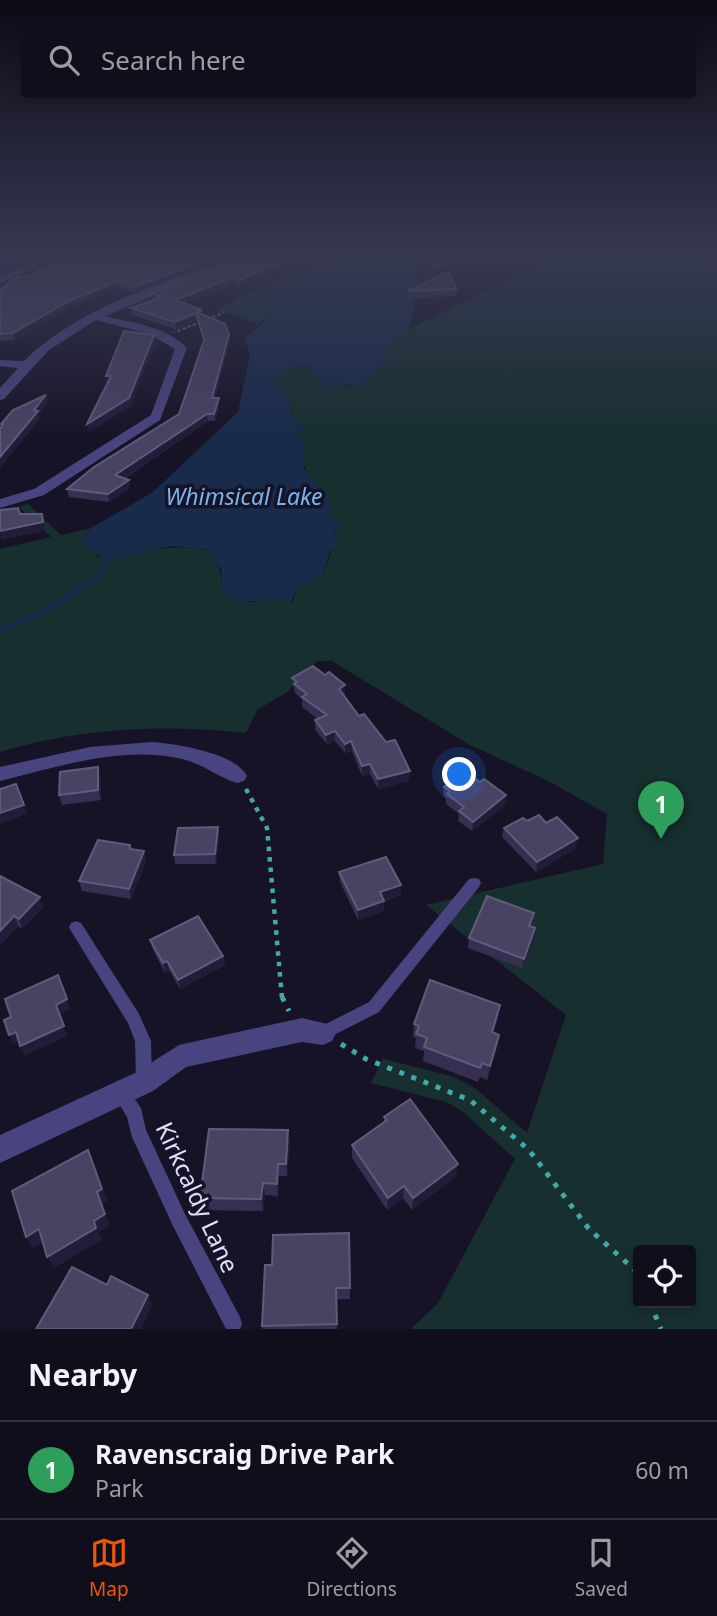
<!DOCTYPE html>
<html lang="en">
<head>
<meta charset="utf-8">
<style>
  body { margin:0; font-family:"Noto Sans",sans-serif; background:#1a1725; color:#f1f3f6 }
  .controls { position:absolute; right:21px; bottom:21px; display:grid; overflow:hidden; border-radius:7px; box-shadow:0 4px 10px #0003 }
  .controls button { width:63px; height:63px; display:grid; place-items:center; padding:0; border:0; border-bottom:2px solid #302e3b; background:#110e1c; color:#f1f3f6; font:35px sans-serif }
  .you { position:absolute; left:460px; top:775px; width:24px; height:24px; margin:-18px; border:5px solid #fff; border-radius:50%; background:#1a73e8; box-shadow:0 0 0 10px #1a73e833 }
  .badge { display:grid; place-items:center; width:46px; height:46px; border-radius:50%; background:#ea580c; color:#fff; font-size:23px; font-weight:700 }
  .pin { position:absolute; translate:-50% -58px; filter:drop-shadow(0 2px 4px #0008) }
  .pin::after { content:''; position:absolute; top:37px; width:24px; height:21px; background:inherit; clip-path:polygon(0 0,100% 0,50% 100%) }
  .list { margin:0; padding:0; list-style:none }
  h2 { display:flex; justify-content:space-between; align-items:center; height:91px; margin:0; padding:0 28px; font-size:30px }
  h2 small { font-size:23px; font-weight:400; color:#9c9ca3 }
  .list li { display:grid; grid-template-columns:46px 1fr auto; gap:21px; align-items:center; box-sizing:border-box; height:98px; padding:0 28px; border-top:2px solid #302e3b }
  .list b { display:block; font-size:26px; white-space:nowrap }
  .list p { margin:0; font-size:23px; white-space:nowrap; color:#9c9ca3 }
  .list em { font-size:23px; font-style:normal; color:#9c9ca3 }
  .icon { flex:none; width:38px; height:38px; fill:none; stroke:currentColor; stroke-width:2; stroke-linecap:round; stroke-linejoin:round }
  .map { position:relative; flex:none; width:717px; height:1329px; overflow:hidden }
  .search { position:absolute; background:#110e1c; box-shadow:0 4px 10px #0003; left:21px; right:21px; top:21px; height:77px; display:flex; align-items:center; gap:18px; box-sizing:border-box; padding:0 24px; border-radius:7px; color:#9c9ca3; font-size:26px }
  .sheet { height:189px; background:#110e1c }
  nav { display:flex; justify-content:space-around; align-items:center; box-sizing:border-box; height:98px; border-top:2px solid #302e3b; background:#110e1c; font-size:19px; color:#9c9ca3 }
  nav a { display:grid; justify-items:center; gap:4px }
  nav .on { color:#ea580c }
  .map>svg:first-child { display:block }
  .green { fill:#172f2f; fill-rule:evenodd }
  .water { fill:#182b4a }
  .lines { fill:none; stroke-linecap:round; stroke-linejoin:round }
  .stream-far1 { stroke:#182b4a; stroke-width:3.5 }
  .stream { stroke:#182b4a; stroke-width:6 }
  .path-far2 { stroke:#41aaa6; stroke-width:2; stroke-dasharray:2 3.5; stroke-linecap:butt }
  .path-far1 { stroke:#41aaa6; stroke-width:4.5; stroke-dasharray:4.5 6; stroke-linecap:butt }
  .path { stroke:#41aaa6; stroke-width:5; stroke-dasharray:5 8; stroke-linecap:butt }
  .service { fill:#48447f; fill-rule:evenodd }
  .minor { fill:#48447f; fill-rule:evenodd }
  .wall { fill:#362f51 }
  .shaded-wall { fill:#221c38 }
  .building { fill:#484263; stroke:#605a7b; stroke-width:2 }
  .labels { text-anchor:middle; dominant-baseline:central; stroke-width:7; stroke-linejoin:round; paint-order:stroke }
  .water-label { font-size:23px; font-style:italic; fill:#78b4ed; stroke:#171326 }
  .near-street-label { font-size:24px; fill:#e1ddfa; stroke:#171326 }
</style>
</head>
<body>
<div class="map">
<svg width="717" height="1329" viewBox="0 0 717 1329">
  <rect width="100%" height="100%" fill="#171326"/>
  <g class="green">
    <path d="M343 254H440L408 269 391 261 374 259 339 263C333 274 302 281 288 281L290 285 280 290 271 315 258 324 227 313 174 334 170 332 221 312 217 310 237 298Z"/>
    <path d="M559 254H697L717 265V1329H411L438 1303 515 1159 462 1111 446 1102 371 1083 383 1059 455 1077 476 1089 527 1133 566 1015 426 905 603 864 607 814 548 781 468 744 332 661H317L287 692 257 710 246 733C162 724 81 728 0 752V549L51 537 19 507 28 504 61 535 91 528 84 536 96 555 104 560 100 574C103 570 106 563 109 561 118 551 195 542 206 551 221 562 222 578 223 595L252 602 279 598 293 602 296 590 315 580V575L323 574 335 541 332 533 341 527 333 520 329 498C312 487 298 462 303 442L292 436 307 429 293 424 291 406 273 384C277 364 297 363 314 369V373L324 375 333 389 354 384 387 357 384 353 391 347 388 345 394 337ZM638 1250H691V1303H638Z"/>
  </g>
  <path class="water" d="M358 259 405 264C408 266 415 276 417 281 418 288 411 326 406 331 399 336 393 338 388 345L391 347 384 354 388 357 366 377V383L357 388 353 383 333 389 324 388 321 379 324 375 314 374V369C297 362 285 366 273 379L277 390C287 395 292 404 291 415L295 419 293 424 307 429 292 436 303 440V458L307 463 303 467 322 493 329 497 333 520 341 526 332 533 338 545 330 551 323 574 316 575 315 580 296 590 291 603C272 596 270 602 251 601 240 601 232 598 223 595L221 569 205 549 171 546 110 560 103 573 99 574 103 559 80 542 91 528 153 492 238 412 250 355 245 339C257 327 277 315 274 298L284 290 283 288 290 285 288 281 297 280V277H316L337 268 339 263 359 261Z"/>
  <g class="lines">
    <g class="stream-far1">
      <path d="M597 254 613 262 717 278"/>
      <path d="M408 269 434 254"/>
    </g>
    <path class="stream" d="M0 631 47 609 94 580 99 574"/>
    <g class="path-far2">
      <path d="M208 319 224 312"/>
      <path d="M178 331 200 322"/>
    </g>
    <path class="path-far1" d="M246 789 267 828 282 998"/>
    <g class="path">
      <path d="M282 997 289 1011"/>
      <path d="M341 1044 366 1059 470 1100 529 1150 589 1229 636 1271 638 1277"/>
      <path d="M650 1303 661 1329"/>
    </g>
    <g class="service">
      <path d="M474 878 479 879 481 883 479 887 379 1012 328 1038 323 1040 318 1038 315 1033 318 1028 369 1002 469 879Z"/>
      <path d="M76 921 81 923 139 1014 151 1041 152 1079 150 1084 144 1087 138 1084 136 1079 135 1041 128 1023 71 931 69 927 71 923Z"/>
      <path d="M120 1084 126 1087 141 1108 146 1130 185 1214 240 1317 242 1324 240 1329H226L173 1226 132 1137 127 1117 112 1092 114 1087Z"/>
    </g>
    <g class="minor">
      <path d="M52 254H64L0 283V276Z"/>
      <path d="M457 254H469L435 270 427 268Z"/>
      <path d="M204 269 207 270V274L105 316C132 323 166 326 187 348L160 420 44 495 0 508V499L34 489 151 415 175 349 149 334 96 320 49 350 4 399 0 400V388L18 368 0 366V360L24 361C71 315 142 288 204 269Z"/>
      <path d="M151 742C176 744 234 752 247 776L244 781 237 783C218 777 203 764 182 759 123 745 57 767 0 781V767L90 747Z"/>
      <path d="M302 1018 332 1025 336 1033 332 1041 323 1045 302 1042 186 1067 153 1091 0 1163V1135L135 1073 179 1045Z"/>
    </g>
  </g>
  <g class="wall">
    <path d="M59 254H238L135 293 119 287 70 307 15 340 0 341V290L63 259H60Z"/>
    <path d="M245 254H314L240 286 235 284 221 289 184 303 229 334 230 341 215 398 219 405 215 421H208L124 479 129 480 130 488 109 502 69 497 67 489 179 414 204 342 197 320 176 329 132 315 131 308 153 300 152 293Z"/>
    <path d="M457 289 456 296 408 298V291Z"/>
    <path d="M325 675 345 685V694L344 695 409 781 378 789 370 774 362 776 352 751 345 753 335 741 327 744 315 730V720L318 719 302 707V699L295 693 292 678Z"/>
    <path d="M101 777V800L62 805 59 795Z"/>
    <path d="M480 782 506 795 505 805 472 831 458 821 459 814 446 804V799L443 796 444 787Z"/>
    <path d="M527 821 546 823 576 848 536 872 502 837 504 828Z"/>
    <path d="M218 827 219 837 216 864H175L174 855Z"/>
    <path d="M130 845 131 849 144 851 146 861 131 899 82 891 79 881Z"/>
    <path d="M339 872 401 885V895L384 901V911L358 920 340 882Z"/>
    <path d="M0 876 43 907 22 929 18 926 0 945Z"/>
    <path d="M532 922 531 926 535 928 534 938 522 968 468 948 469 938Z"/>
    <path d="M150 940 223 956 225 965 180 989 169 970 165 973 153 950Z"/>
    <path d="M500 1005 498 1018 493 1033 499 1035 497 1048 487 1080 480 1077 478 1082 423 1061 424 1051 415 1048 416 1038 413 1037 414 1024Z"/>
    <path d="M384 1117 456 1176 412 1210 403 1198 387 1210 352 1158V1145L384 1122Z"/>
    <path d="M290 1143 287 1176H279L278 1196 265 1195 263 1211 203 1210 200 1198Z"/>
    <path d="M349 1233 350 1299H337V1329H263L262 1326Z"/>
  </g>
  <g class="shaded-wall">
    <path d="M221 254H238L135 293 134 287Z"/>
    <path d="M300 254H314L240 286 239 280Z"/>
    <path d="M234 278 235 284 221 289 176 306 175 300 221 282Z"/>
    <path d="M118 281 119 287 70 307 15 340 13 333 69 301Z"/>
    <path d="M196 313 197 320 176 329 175 322Z"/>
    <path d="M229 334 230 341 213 405 212 398Z"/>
    <path d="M154 335 155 343 131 406 89 432 87 424Z"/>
    <path d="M46 395 48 403 39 414 40 419 0 468V457Z"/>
    <path d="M219 398V405L215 421 214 414Z"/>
    <path d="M207 414 208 421 117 483 115 475Z"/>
    <path d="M129 480 130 488 109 502 108 494Z"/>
    <path d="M42 514 45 531 1 540 0 531Z"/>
    <path d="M345 685V694L339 698V689Z"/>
    <path d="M335 731V741L327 744 326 735Z"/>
    <path d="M351 741 352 751 345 753V744Z"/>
    <path d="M370 764V774L362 776V766Z"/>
    <path d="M98 767 101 777V800L98 790Z"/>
    <path d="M410 771 409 781 378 789V779Z"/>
    <path d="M506 795 505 805 472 831 473 822Z"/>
    <path d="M24 805 27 814 0 824V813Z"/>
    <path d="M218 827 219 837 216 864 215 854Z"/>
    <path d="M578 838 576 848 536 872 537 862Z"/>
    <path d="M144 851 146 861 131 899 129 889Z"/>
    <path d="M401 885V895L379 902 380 892Z"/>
    <path d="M40 897 43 907 22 929 19 919Z"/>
    <path d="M384 901V911L358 920V910Z"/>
    <path d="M14 916 18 926 0 945V931Z"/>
    <path d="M535 928 534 938 522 968 524 959Z"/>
    <path d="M223 956 225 965 180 989 178 980Z"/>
    <path d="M167 961 169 970 165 973 163 963Z"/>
    <path d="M67 999 70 1009 59 1014 67 1036 25 1056 20 1046 56 1005Z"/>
    <path d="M500 1005 498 1018 489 1045 492 1032Z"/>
    <path d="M16 1032 20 1041 13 1044 9 1035Z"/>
    <path d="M499 1035 497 1048 487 1080 490 1066Z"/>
    <path d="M288 1130 290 1143 287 1176 286 1164Z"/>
    <path d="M88 1150 108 1201 102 1204 110 1226 99 1232 102 1240 54 1268 47 1257 94 1221 97 1192Z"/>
    <path d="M278 1164 279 1176 278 1196 277 1184Z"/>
    <path d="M458 1164 456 1176 412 1210 413 1198Z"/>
    <path d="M263 1183 265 1195 263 1211 261 1199Z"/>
    <path d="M404 1186 403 1198 387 1210 388 1198Z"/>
    <path d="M39 1229 45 1241 33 1248 26 1237Z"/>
    <path d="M148 1295 152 1305 141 1329H131Z"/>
  </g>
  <g class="building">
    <path d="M65 254H221L134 287 118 281 69 301 13 333 0 334V290L18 276 26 277 72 255Z"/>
    <path d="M245 254H300L239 280 234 278 221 282 175 300 200 309 196 310 200 311 197 312 225 324 229 334 212 398H219L214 414H207L115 475 129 480 108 494 67 489 94 467 179 414 204 340 196 313 175 322 131 308 162 297 152 293Z"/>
    <path d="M448 272 457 289 408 291Z"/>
    <path d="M124 331 154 335 129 398 87 424 111 376H106Z"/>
    <path d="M46 395 34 410 38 411 0 457V429L3 424H1L13 410Z"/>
    <path d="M18 508 20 514H42L43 522 0 531V510Z"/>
    <path d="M313 666 325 675 329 672 345 685 339 689 359 716 364 714 386 742 395 740 410 771 378 779 370 764 362 766 351 741 345 744 335 731 326 735 315 720 327 715 302 697 307 694 294 684 297 682 292 678Z"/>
    <path d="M98 767V790L59 795 60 772Z"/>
    <path d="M464 771 480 782 484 779 506 795 473 822 459 811 464 807 447 794 450 791 444 787Z"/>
    <path d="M16 784 24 805 0 813V789Z"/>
    <path d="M539 815 546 823 557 817 578 838 537 862 504 828 523 818 527 821Z"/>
    <path d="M218 827 215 854 174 855 178 828Z"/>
    <path d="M98 840 130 845V849L144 851 129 889 79 881Z"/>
    <path d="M386 857 401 885 380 892 384 901 358 910 339 872Z"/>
    <path d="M0 876 40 897 19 919 14 916 0 931Z"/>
    <path d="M487 896 534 913 529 926 535 928 524 959 469 938Z"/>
    <path d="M198 916 223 956 178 980 167 961 163 963 150 940Z"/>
    <path d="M58 975 67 999 56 1005 64 1026 20 1046 16 1032 9 1035 4 1020 11 1017 5 999Z"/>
    <path d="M430 980 500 1005 492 1032 499 1035 490 1066 482 1063 480 1068 424 1047 427 1038 416 1034 419 1026 414 1024Z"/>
    <path d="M410 1099 458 1164 413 1198 404 1186 388 1198 352 1145 387 1120 384 1117Z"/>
    <path d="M209 1129 288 1130 286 1164H278L277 1184 263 1183 261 1199 200 1198Z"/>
    <path d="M88 1150 102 1189 97 1192 105 1214 94 1221 96 1228 47 1257 39 1229 26 1237 12 1191Z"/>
    <path d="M349 1233 350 1288H336L337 1324 262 1326 265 1265H272L273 1235Z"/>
    <path d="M72 1267 107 1285 111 1276 148 1295 131 1329H36Z"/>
  </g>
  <linearGradient id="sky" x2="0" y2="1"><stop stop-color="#0d0a15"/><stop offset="0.58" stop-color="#363952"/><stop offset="1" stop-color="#363952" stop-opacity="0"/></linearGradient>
  <rect width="717" height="440" fill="url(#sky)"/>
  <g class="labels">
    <g class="water-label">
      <text x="244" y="496">Whimsical Lake</text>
    </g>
    <g class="near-street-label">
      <text transform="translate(198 1197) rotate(65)">Kirkcaldy Lane</text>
    </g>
  </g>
</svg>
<div class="controls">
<button><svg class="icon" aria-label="locate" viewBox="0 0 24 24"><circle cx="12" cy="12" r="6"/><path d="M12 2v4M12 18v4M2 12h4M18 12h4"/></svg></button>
</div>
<div class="you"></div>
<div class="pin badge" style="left:661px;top:839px;background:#2e9e5b">1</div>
<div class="search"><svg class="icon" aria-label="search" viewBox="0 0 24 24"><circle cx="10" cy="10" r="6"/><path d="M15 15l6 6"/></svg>Search here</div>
</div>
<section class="sheet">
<h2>Nearby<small></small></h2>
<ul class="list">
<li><span class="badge" style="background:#2e9e5b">1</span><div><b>Ravenscraig Drive Park</b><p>Park</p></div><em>60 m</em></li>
</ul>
</section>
<nav>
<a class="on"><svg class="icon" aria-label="map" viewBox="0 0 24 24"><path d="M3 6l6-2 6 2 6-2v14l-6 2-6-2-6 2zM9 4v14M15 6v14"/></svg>Map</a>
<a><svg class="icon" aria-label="directions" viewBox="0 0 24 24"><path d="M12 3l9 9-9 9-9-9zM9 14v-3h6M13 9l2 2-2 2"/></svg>Directions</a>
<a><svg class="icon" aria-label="saved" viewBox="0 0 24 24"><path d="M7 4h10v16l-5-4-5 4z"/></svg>Saved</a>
</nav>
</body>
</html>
